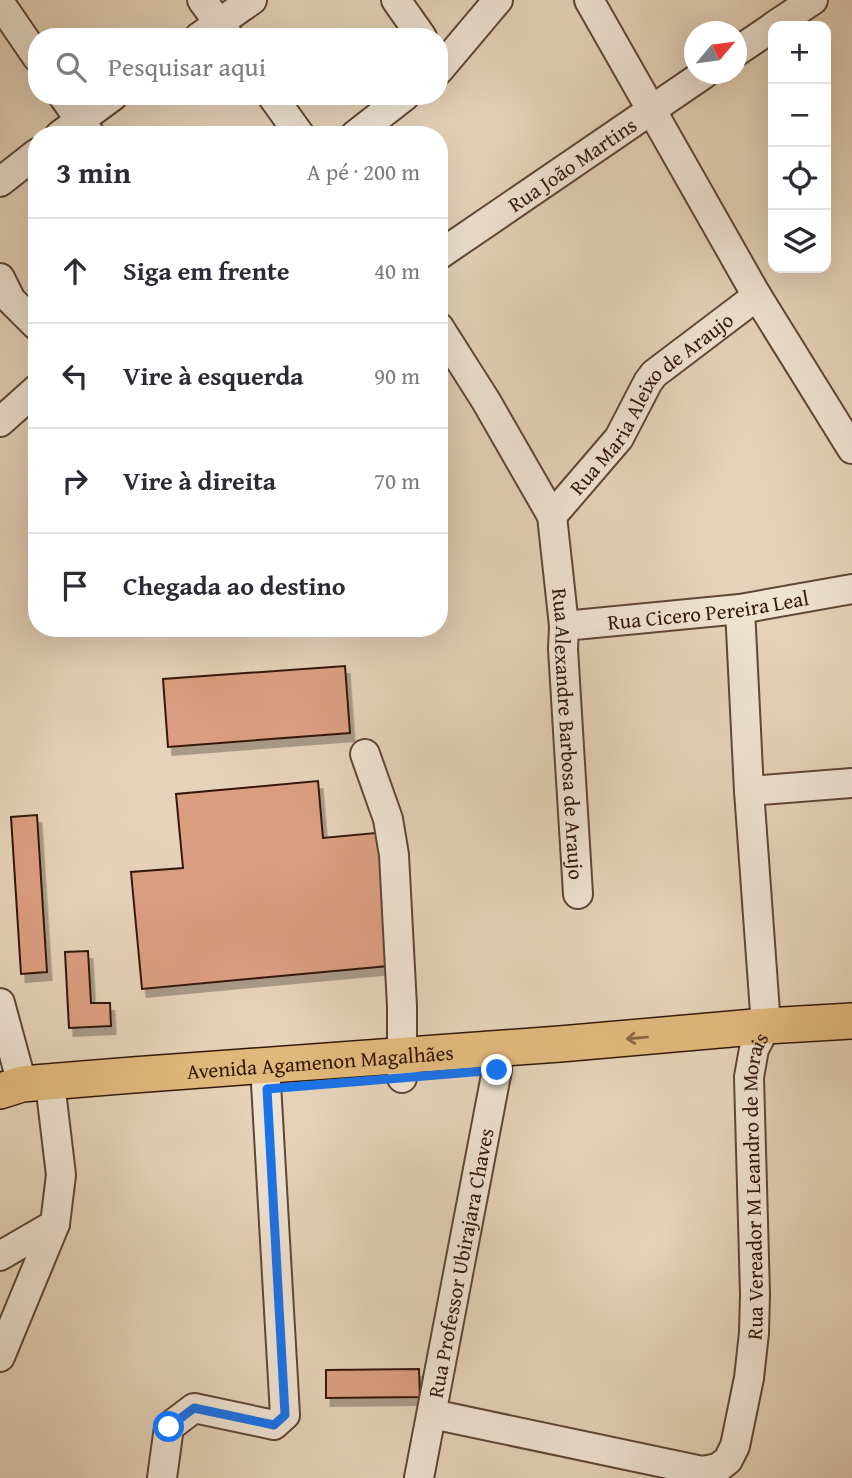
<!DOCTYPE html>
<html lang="pt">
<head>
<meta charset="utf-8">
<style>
  body { margin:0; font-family:"Gentium Book Plus",serif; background:#f2f2f3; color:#2b2b33 }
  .controls { position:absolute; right:21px; top:21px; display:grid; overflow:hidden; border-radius:14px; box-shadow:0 7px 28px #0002 }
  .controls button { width:63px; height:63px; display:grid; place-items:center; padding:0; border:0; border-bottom:2px solid #e1e1e2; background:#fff; color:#2b2b33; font:35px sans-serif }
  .compass { position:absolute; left:684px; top:21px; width:63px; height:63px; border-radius:50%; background:#fff; box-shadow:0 7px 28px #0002; rotate:61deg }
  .stop { position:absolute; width:21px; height:21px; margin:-16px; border:5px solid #1a73e8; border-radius:50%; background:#fff }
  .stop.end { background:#1a73e8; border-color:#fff; box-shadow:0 2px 7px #0008 }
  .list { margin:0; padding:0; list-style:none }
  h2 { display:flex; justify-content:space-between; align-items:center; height:91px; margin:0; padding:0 28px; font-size:30px }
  h2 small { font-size:23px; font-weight:400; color:#7c7c81 }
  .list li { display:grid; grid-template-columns:46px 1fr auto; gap:21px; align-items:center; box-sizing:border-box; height:105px; padding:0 28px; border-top:2px solid #e1e1e2 }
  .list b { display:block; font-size:26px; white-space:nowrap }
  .list em { font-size:23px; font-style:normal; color:#7c7c81 }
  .icon { flex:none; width:38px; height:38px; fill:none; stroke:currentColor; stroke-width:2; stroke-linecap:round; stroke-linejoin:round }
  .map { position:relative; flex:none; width:852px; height:1478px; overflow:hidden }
  .search { position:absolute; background:#fff; box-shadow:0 7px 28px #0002; left:28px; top:28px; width:420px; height:77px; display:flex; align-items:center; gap:18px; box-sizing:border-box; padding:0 24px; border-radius:28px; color:#7c7c81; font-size:26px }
  .panel { position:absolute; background:#fff; box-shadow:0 7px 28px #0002; left:28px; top:126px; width:420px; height:511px; border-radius:28px }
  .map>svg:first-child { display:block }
  .building { fill:#dc9e81; stroke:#331809; stroke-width:2; filter:url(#shadow) }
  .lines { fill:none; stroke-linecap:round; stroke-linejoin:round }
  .minor-casing { stroke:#604635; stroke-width:32 }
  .major-casing { stroke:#331809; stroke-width:38 }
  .minor { stroke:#eee2d1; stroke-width:28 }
  .major { stroke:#e2b97c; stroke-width:35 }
  .oneway { stroke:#8a6842 }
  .route { stroke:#1a73e8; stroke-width:9 }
  .labels { text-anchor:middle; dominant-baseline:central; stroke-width:5; stroke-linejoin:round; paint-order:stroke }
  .street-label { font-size:21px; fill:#331809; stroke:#eee2d1 }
</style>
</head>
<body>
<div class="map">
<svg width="852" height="1478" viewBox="0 0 852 1478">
  <defs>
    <filter id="shadow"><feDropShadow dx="4.5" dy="8" stdDeviation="0" flood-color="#0004"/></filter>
  </defs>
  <rect width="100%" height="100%" fill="#e5d2b8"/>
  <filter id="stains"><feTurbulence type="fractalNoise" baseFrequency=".00286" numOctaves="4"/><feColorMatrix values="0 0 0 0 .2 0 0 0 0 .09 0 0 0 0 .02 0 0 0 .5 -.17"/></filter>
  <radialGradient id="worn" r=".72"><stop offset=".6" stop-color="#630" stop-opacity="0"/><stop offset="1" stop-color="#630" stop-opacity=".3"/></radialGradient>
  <g class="building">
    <path d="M345 666 350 733 168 747 163 679Z"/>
    <path d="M318 781 323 838 386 832 399 965 142 989 131 872 183 868 176 794Z"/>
    <path d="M37 815 47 972 21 974 11 817Z"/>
    <path d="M88 951 91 1003H110L111 1026 69 1028 65 952Z"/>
    <path d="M419 1369 420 1397 326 1398V1370Z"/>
  </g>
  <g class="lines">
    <g class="minor-casing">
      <g id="minor">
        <path d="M202 0 229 37"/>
        <path d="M396 0 422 37"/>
        <path d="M589 0 757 296 852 449"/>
        <path d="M0 3 37 57"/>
        <path d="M774 26 813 0"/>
        <path d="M199 37 252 0"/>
        <path d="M736 52 773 27"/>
        <path d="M439 70 498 0"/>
        <path d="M63 96 89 133"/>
        <path d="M272 96 300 135"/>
        <path d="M60 135 113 96"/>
        <path d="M355 135 405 96"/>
        <path d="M0 182 37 153"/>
        <path id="s1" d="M439 255 704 74"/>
        <path d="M0 278 11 300 37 326"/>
        <path id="s2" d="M439 327 486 401 552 516 564 626 563 649 578 894"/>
        <path d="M0 422 37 389"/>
        <path id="s3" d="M552 516 619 438 648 382 654 374 757 296"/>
        <path id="s4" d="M564 626 740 609 852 589"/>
        <path d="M365 754 388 819 394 855 402 1006V1078"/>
        <path d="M749 791 852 783"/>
        <path d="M0 1003 22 1084"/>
        <path d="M0 1256 55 1224"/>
        <path d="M0 1357 55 1224 61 1175 52 1100 51 1081"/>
        <path id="s5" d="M432 1414 702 1471 718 1468 728 1460 735 1446 749 1378 754 1333 755 1294 749 1077 754 1049 766 1026 749 791 740 609"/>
        <path d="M162 1478 169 1427 194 1408 274 1425 285 1415 265 1066"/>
        <path id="s6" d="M419 1478 497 1070 496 1048"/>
      </g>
    </g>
    <g class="major-casing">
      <g id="major">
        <path id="s7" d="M0 1091 22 1084 133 1075 560 1044 766 1026 852 1021"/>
      </g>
    </g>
    <use href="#minor" class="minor"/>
    <use href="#major" class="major"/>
  </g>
  <defs><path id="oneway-shaft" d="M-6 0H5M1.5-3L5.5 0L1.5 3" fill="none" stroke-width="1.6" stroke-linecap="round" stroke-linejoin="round" transform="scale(1.75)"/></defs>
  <use class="oneway" href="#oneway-shaft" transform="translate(637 1038) rotate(175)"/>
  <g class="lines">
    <path class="route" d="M169 1427 194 1408 274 1425 285 1415 267 1089 497 1070"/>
  </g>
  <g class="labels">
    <g class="street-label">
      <text stroke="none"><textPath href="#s1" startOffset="161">Rua João Martins</textPath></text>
      <text stroke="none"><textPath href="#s3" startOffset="152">Rua Maria Aleixo de Araujo</textPath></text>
      <text stroke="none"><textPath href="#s4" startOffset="145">Rua Cicero Pereira Leal</textPath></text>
      <text stroke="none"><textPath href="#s2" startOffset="439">Rua Alexandre Barbosa de Araujo</textPath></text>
      <text stroke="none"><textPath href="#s7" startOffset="322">Avenida Agamenon Magalhães</textPath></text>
      <text stroke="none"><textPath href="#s5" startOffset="583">Rua Vereador M Leandro de Morais</textPath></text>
      <text stroke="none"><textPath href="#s6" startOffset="219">Rua Professor Ubirajara Chaves</textPath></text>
    </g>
  </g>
  <rect width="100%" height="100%" filter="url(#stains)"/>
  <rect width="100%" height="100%" fill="url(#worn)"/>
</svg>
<div class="controls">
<button>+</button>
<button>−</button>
<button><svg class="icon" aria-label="locate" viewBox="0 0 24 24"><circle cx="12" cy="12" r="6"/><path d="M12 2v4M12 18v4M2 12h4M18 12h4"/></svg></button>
<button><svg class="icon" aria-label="layers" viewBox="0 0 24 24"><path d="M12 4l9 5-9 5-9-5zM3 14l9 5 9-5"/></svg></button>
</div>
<svg class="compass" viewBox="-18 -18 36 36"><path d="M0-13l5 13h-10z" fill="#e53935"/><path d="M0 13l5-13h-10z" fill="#7c7c81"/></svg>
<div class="stop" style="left:169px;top:1427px"></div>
<div class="stop end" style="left:497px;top:1070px"></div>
<div class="search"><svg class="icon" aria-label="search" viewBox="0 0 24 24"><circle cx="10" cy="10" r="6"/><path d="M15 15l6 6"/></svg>Pesquisar aqui</div>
<section class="panel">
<h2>3 min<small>A pé · 200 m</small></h2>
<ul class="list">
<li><svg class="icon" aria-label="ahead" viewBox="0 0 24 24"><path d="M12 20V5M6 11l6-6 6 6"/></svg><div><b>Siga em frente</b></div><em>40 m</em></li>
<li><svg class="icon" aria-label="left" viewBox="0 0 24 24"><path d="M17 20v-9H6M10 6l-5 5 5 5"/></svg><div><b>Vire à esquerda</b></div><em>90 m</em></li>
<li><svg class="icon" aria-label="right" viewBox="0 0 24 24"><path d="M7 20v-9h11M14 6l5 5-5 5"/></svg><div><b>Vire à direita</b></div><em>70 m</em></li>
<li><svg class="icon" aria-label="arrive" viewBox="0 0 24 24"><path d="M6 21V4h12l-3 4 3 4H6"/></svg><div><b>Chegada ao destino</b></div></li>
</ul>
</section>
</div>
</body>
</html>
